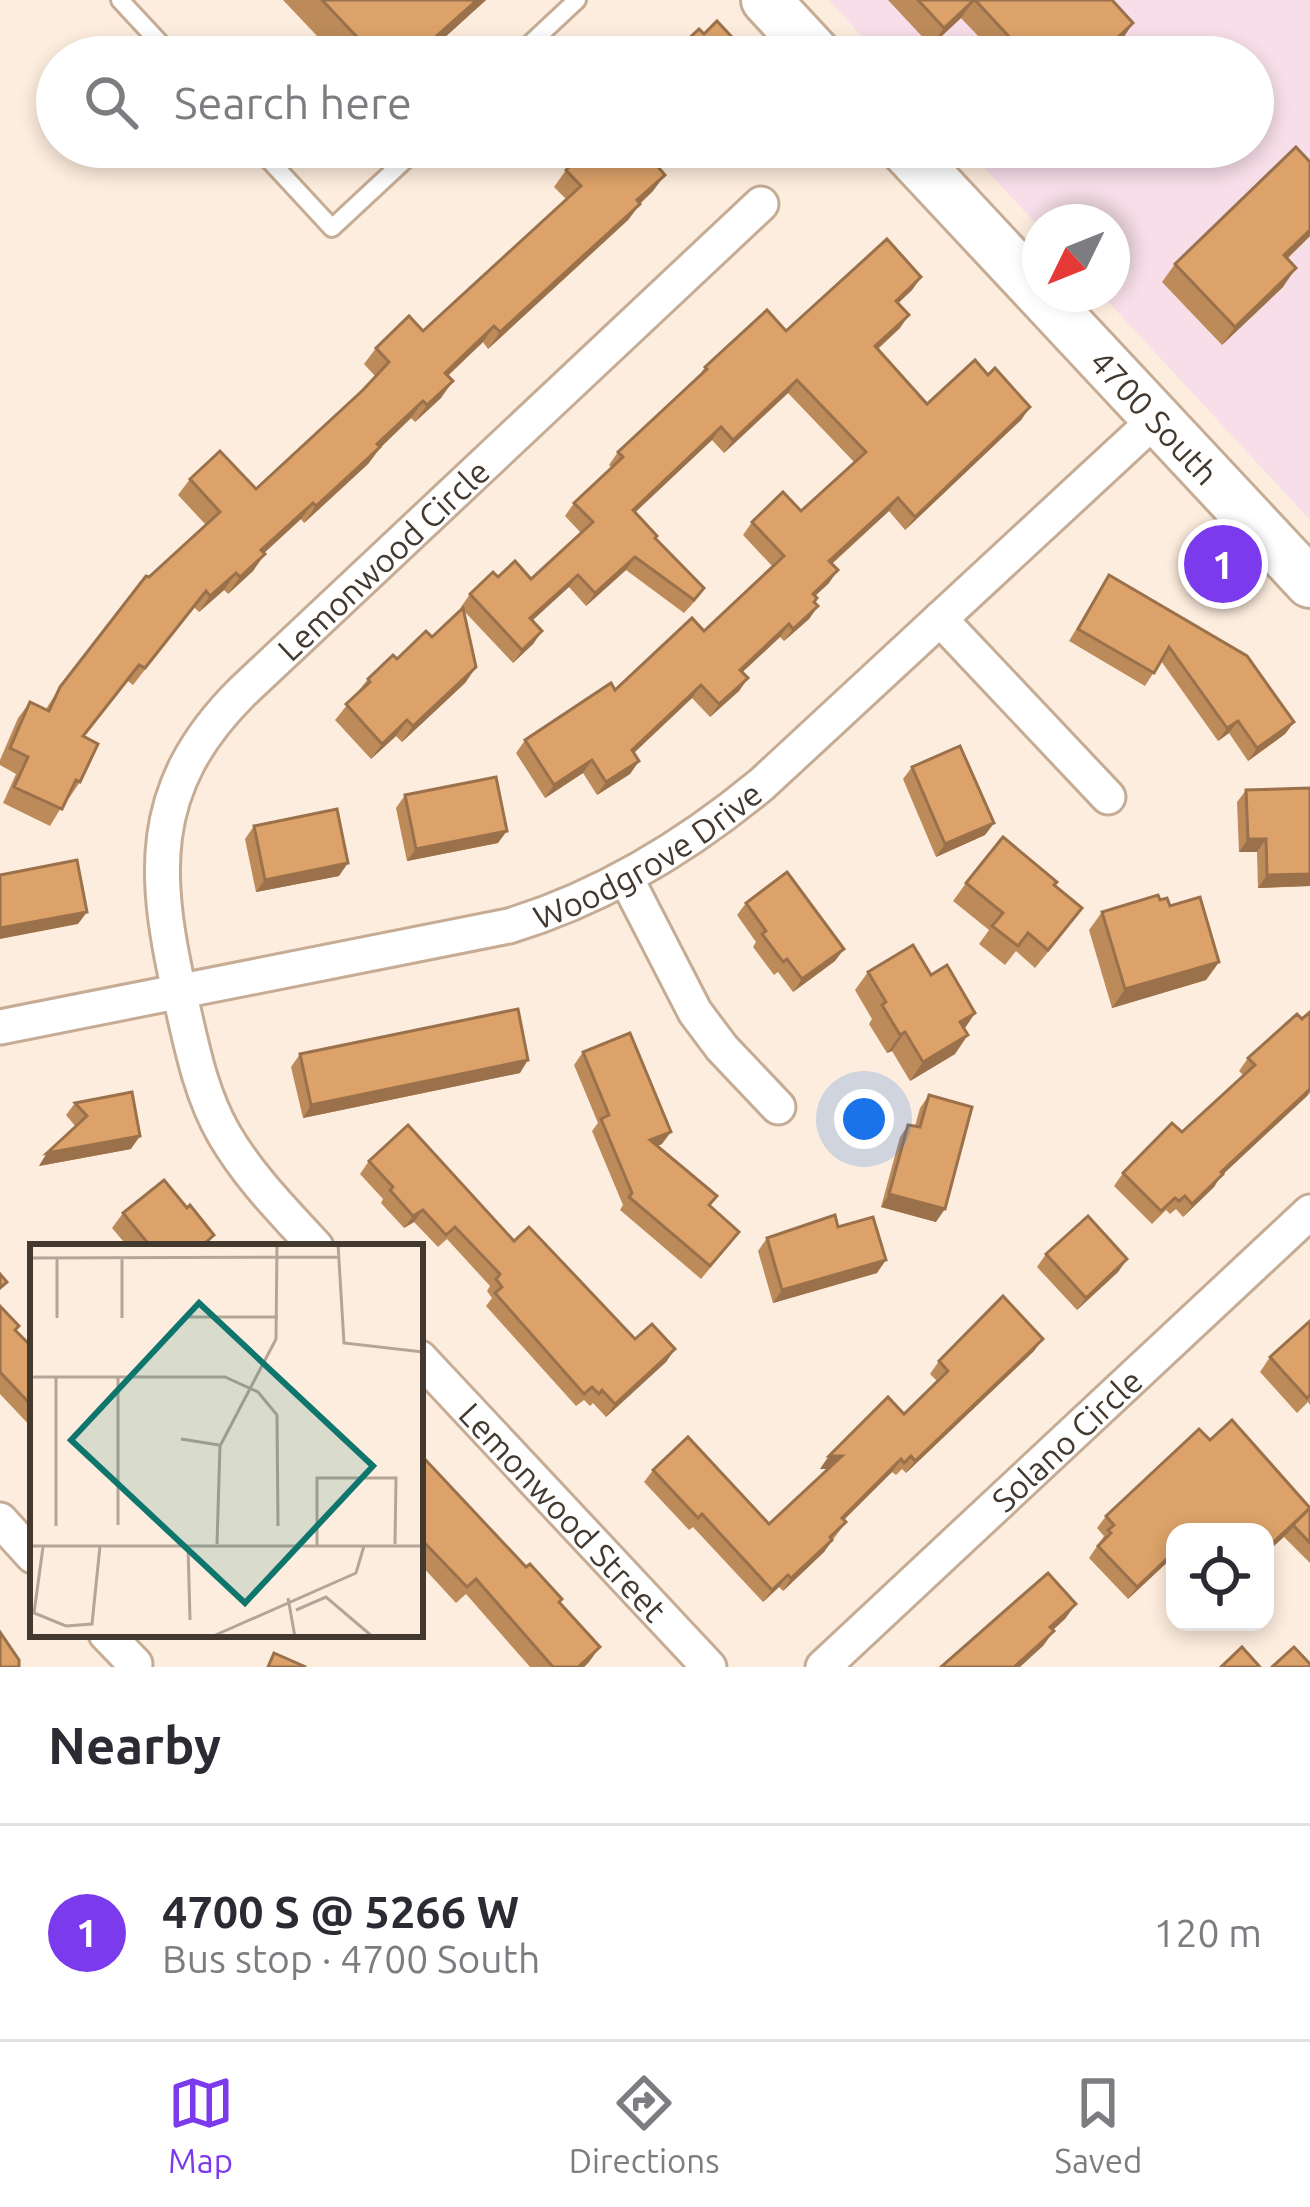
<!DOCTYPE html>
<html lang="en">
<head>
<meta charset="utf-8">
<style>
  body { margin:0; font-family:Ubuntu,sans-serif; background:#f7f7f7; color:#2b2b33 }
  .controls { position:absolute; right:36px; bottom:36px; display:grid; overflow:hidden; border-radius:24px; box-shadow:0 6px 18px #0003 }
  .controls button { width:108px; height:108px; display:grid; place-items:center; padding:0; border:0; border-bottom:3px solid #e1e1e2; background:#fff; color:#2b2b33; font:60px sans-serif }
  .compass { position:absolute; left:1022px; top:204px; width:108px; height:108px; border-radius:50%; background:#fff; box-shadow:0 6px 18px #0003; rotate:227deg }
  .you { position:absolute; left:864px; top:1119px; width:42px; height:42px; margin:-30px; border:9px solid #fff; border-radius:50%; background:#1a73e8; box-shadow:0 0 0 18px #1a73e833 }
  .badge { display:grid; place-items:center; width:78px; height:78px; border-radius:50%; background:#7c3aed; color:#fff; font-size:39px; font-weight:700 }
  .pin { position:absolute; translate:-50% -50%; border:6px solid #fff; box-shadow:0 3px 12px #0006 }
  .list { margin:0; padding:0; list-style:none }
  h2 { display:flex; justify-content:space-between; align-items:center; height:156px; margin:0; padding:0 48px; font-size:51px }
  h2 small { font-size:39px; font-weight:400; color:#7c7c81 }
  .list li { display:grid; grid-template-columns:78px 1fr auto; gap:36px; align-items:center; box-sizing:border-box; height:216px; padding:0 48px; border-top:3px solid #e1e1e2 }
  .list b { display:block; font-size:45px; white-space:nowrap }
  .list p { margin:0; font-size:39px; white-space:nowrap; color:#7c7c81 }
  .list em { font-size:39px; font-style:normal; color:#7c7c81 }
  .icon { flex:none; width:66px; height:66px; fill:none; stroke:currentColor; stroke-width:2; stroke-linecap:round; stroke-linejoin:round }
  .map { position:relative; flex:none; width:1310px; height:1667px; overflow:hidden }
  .search { position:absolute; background:#fff; box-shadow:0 6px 18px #0003; left:36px; right:36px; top:36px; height:132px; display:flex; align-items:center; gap:30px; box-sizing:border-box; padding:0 42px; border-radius:66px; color:#7c7c81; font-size:45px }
  .sheet { height:372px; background:#fff }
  nav { display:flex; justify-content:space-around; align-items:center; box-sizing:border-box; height:168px; border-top:3px solid #e1e1e2; background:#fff; font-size:33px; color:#7c7c81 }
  nav a { display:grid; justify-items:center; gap:6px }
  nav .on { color:#7c3aed }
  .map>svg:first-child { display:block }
  .industrial { fill:#f7dee8 }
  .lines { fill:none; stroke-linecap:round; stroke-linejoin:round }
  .lane-casing { stroke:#c6ac94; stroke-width:22 }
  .street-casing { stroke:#c6ac94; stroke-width:39 }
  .secondary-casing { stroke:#c6ac94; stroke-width:54 }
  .lane { stroke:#fff; stroke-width:16 }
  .street { stroke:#fff; stroke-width:33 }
  .secondary { stroke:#fff; stroke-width:48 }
  .wall { fill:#bd8b5a }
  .shaded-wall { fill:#9a714a }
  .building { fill:#dca269; stroke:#9a714a; stroke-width:3 }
  .labels { text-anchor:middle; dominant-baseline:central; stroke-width:9; stroke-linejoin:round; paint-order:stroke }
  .street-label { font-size:33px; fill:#43392f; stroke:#fdedde }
  .inset-road { fill:none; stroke:#b3a598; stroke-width:3 }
  .view { fill:#0f766e; fill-opacity:0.15; stroke:#0f766e; stroke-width:6 }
  .inset-edge { fill:none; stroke:#43392f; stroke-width:6 }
</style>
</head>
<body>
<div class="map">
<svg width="1310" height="1667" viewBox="0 0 1310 1667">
  <rect width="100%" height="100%" fill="#fdedde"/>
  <path class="industrial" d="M829 0H1310V520L1101 294H1112V222H1040V228L965 147H1253V57H881Z"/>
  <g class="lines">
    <g class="lane-casing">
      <g id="lane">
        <path d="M120 0 173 57"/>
        <path d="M516 57 577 0"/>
        <path d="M257 147 332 228 419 147"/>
      </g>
    </g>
    <g class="street-casing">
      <g id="street">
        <path d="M940 619 1108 797"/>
        <path d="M626 878 695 1012 722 1048 778 1107"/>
        <path id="s1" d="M0 1027 509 926C604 897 686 847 762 784L1156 419"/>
        <path id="s2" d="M316 1247C283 1211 249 1177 224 1134 201 1094 192 1048 182 1004 153 878 144 789 243 691L761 204"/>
        <path id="s3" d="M420 1358 709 1667"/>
        <path d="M0 1520 33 1556"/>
        <path d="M106 1634 135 1664"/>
        <path id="s4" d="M823 1667 1310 1212"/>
      </g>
    </g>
    <g class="secondary-casing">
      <g id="secondary">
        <path d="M766 0 819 57"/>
        <path id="s5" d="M903 147 1310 583"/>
      </g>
    </g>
    <use href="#lane" class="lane"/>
    <use href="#street" class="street"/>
    <use href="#secondary" class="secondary"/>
  </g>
  <g class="wall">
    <path d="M283 0H486L423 57H337Z"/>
    <path d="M888 0H1112L1133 23 1121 41 1103 57H998L961 18 931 46Z"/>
    <path d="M591 147H673L655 164 653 191 640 204 628 220 488 349 483 342 448 376 441 398 415 422 411 418 380 448 368 464 304 523 301 519 264 553 253 571 228 594 224 590 199 612 194 607 133 685 128 681 84 737 80 782 69 798H67L50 826 3 803 16 774 0 765V760L18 718 30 702 46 709 60 687 149 577 206 525 178 495 190 479 256 489 376 377 364 364 376 348 423 331 566 199 554 187 566 170Z"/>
    <path d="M1310 162V236L1287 259 1283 287 1222 345 1162 282 1175 264Z"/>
    <path d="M921 277 912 290 898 303 900 328 878 349 927 404 988 375 1030 407 1021 420 905 530 889 511 832 564 829 583 815 596V602L818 606 809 619 784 641 780 637 742 672 748 678 739 691 710 717 692 698 634 753 639 761 630 774 597 795 583 773 545 798 516 753 525 740 615 690 704 631 773 567 743 535 752 522 801 511 855 463 788 393 724 453 712 440 635 512 656 538 695 601 684 613 626 570 586 606 569 587 532 620 542 631 533 644 513 663 464 611 476 667 465 683 402 742 396 736 371 759 335 720 368 679 432 637 462 609 461 607 470 594 498 577 531 579 581 533 565 516 574 503 612 468 609 465 618 452 699 376 705 367 786 331Z"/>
    <path d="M1109 575 1294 722 1285 734 1248 761 1229 733 1218 741 1161 661 1145 686 1069 641Z"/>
    <path d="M912 767 994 823 985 835 936 857 903 779Z"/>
    <path d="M1246 790 1310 886 1258 888 1257 852H1239L1237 802Z"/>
    <path d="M405 795 498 843 407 861 396 808Z"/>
    <path d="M254 826 339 876 256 892 245 839Z"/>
    <path d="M966 883 1054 886 1069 926 1035 968 1016 951 1005 965 979 944 989 930 953 901Z"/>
    <path d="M1160 900 1170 906 1219 962 1206 980 1112 1008 1089 930 1102 912Z"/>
    <path d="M746 903 835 961 793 992 778 972 774 975 753 947 756 942 737 915Z"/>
    <path d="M868 972 931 975 975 1013 964 1029 955 1054 910 1081 892 1051 887 1053 869 1024 872 1019 855 990Z"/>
    <path d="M1310 1012V1093L1307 1096 1220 1177 1214 1187 1183 1217 1176 1209 1170 1214 1166 1210 1152 1224 1114 1186 1123 1173 1182 1132 1244 1076 1239 1071 1248 1058Z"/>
    <path d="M583 1052 662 1144 657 1146 710 1206 730 1244 701 1279 620 1210 623 1205 592 1131 598 1123 574 1065Z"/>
    <path d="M300 1054 520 1073 303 1118 291 1067Z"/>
    <path d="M929 1095 936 1222 881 1207 900 1137 908 1125 915 1126 920 1108Z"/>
    <path d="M75 1103 131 1149 39 1166 47 1153 76 1127 66 1115Z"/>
    <path d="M369 1161 514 1241 635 1339 675 1349 666 1362 606 1417 593 1403 590 1406 584 1400 576 1406 486 1306 492 1298 487 1291 490 1286 447 1239 438 1247 414 1222 404 1228 381 1203 383 1199 360 1174Z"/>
    <path d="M187 1208 214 1235 207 1245 209 1247H128L112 1228 123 1213Z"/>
    <path d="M838 1227 877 1273 773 1303 758 1251 767 1238Z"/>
    <path d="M1046 1254 1127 1259 1118 1272 1077 1310 1037 1267Z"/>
    <path d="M0 1306 16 1330 33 1348V1429L0 1394Z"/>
    <path d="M1310 1321V1405L1308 1402 1297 1413 1260 1372 1270 1357Z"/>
    <path d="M1034 1351 906 1473 902 1469 896 1475 892 1472 844 1520 846 1522 824 1552 783 1591 779 1587 763 1602 693 1527 689 1530 644 1482 653 1470 769 1524 828 1469H820L829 1456 904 1414 938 1382 930 1374 939 1361Z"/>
    <path d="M1210 1440 1310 1506V1563L1284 1537 1287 1534 1265 1554V1532H1175V1555L1128 1599 1089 1558 1104 1536 1097 1528 1106 1516Z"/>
    <path d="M420 1454 560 1603 589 1662 584 1667H530L466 1594 456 1603 420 1564Z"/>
  </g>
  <g class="shaded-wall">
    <path d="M477 0H486L423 57H413Z"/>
    <path d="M974 0 961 18 931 46 944 28Z"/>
    <path d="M1133 23 1121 41 1103 57H1097Z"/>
    <path d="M667 147H673L641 177 653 161Z"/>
    <path d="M665 175 653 191 625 217 637 200Z"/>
    <path d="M640 204 628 220 488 349 500 332Z"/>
    <path d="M1310 230V236L1271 274 1284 255Z"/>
    <path d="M1296 268 1283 287 1222 345 1235 327Z"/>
    <path d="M921 277 912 290 887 314 896 301Z"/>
    <path d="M909 315 900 328 866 359 875 346Z"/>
    <path d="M494 326 483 342 433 389 445 373Z"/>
    <path d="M797 380 788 393 724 453 733 440Z"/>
    <path d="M453 381 441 398 415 422 427 405Z"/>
    <path d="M423 401 411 418 380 448 368 464 304 523 316 506Z"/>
    <path d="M1030 407 1021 420 905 530 915 517Z"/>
    <path d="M721 427 712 440 624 523 633 510Z"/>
    <path d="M898 498 889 511 820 574 829 561Z"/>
    <path d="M313 503 301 519 250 566 261 550Z"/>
    <path d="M265 554 253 571 228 594 240 577Z"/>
    <path d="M635 557 626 570 586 606 595 593Z"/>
    <path d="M838 570 829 583 804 606 813 594Z"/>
    <path d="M236 573 224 590 199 612 210 596Z"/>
    <path d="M578 575 569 587 521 631 530 618Z"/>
    <path d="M818 606 809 619 784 641 793 629Z"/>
    <path d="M789 624 780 637 731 683 740 670Z"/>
    <path d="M542 631 533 644 513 663 522 650Z"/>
    <path d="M476 667 465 683 402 742 413 726Z"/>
    <path d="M748 678 739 691 710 717 719 704Z"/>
    <path d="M701 685 692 698 623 763 632 750Z"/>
    <path d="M407 720 396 736 371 759 382 744Z"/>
    <path d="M1238 721 1229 733 1218 741 1227 728Z"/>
    <path d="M1294 722 1285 734 1248 761 1257 748Z"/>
    <path d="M592 760 583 773 545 798 554 785Z"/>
    <path d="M639 761 630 774 597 795 606 782Z"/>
    <path d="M994 823 985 835 936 857 945 844Z"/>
    <path d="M507 831 498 843 407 861 416 849Z"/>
    <path d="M1248 839H1266L1257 852H1239Z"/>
    <path d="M348 863 339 876 256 892 265 880Z"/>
    <path d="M1310 874V886L1258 888 1267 875Z"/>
    <path d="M87 912 78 924 0 939V928Z"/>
    <path d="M844 949 835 961 793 992 802 979Z"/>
    <path d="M1219 962 1206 980 1112 1008 1125 989Z"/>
    <path d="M975 1013 963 1031 960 1022Z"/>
    <path d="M905 1032 892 1051 887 1053 900 1035Z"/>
    <path d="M968 1035 955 1054 910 1081 923 1062Z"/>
    <path d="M528 1060 520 1073 303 1118 311 1105Z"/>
    <path d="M1310 1089 1307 1096 1220 1177 1214 1187 1183 1217 1221 1172Z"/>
    <path d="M671 1132 662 1144 641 1153 650 1140Z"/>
    <path d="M140 1136 131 1149 39 1166 47 1153Z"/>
    <path d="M889 1194 945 1209 936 1222 881 1207Z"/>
    <path d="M423 1210 414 1222 404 1228 413 1216Z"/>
    <path d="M1127 1259 1118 1272 1077 1310 1086 1298Z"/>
    <path d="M886 1260 877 1273 773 1303 782 1290Z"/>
    <path d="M1043 1339 1034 1351 906 1473 915 1461Z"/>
    <path d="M675 1349 666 1362 606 1417 615 1404Z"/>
    <path d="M829 1456H842L833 1469H820Z"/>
    <path d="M901 1459 892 1472 833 1530 842 1518Z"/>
    <path d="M1310 1508 1287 1534 1265 1554V1550Z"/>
    <path d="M832 1540 824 1552 783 1591 791 1578Z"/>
    <path d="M1175 1551V1555L1128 1599 1137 1587Z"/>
    <path d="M788 1575 779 1587 763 1602 772 1590Z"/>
    <path d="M1076 1604 1065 1619 1040 1642 1050 1627Z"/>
    <path d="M1054 1631 1043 1646 1020 1667H1014Z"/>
    <path d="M600 1647 589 1662 584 1667H578Z"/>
  </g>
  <g class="building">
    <path d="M322 0H477L413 57H376Z"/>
    <path d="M918 0H974L944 28Z"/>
    <path d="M975 0H1112L1133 23 1097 57H1028Z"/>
    <path d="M717 21 744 50 737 57H669L699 29 704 34Z"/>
    <path d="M591 147H667L653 161 665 175 637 200 640 204 500 332 494 326 445 373 453 381 427 405 423 401 377 444 380 447 316 506 313 503 261 550 265 554 240 577 236 573 210 596 206 591 145 668 139 665 83 736 98 744 80 782 76 780 62 809 14 787 28 757 10 748 30 702 49 711 60 687 146 576 149 577 220 512 190 479 220 451 256 489 363 390 389 362 376 348 409 316 423 331 581 186 566 170Z"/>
    <path d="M1296 147 1310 162V230L1284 255 1296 268 1235 327 1175 264Z"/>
    <path d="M887 239 921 277 896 301 909 315 875 346 927 404 975 360 988 375 995 368 1030 407 915 517 898 498 829 561 838 570 813 594 817 598 814 602 818 606 793 629 789 624 740 670 748 678 719 704 701 685 632 750 639 761 606 782 592 760 554 785 525 740 611 683 615 690 692 618 704 631 784 556 752 522 783 492 801 511 866 452 797 380 733 440 721 427 633 510 657 536 655 538 704 588 694 600 635 557 595 593 578 575 530 618 542 631 522 650 470 594 493 572 498 577 515 561 531 579 593 522 574 503 623 457 618 452 707 369 705 367 767 310 786 331Z"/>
    <path d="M1109 575 1247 656 1294 722 1257 748 1238 721 1227 728 1169 647 1154 673 1078 629Z"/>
    <path d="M463 608 476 667 413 726 407 720 382 744 346 704 370 682 368 679 393 655 397 659 426 631 432 637Z"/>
    <path d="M960 746 994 823 945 844 912 767Z"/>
    <path d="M496 777 507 831 416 849 405 795Z"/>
    <path d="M1310 788V874L1267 875 1266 839H1248L1246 790Z"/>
    <path d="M337 809 348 863 265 880 254 826Z"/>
    <path d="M1003 837 1057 882 1054 885 1082 908 1048 950 1028 933 1018 946 992 926 1003 913 966 883Z"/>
    <path d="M77 860 87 912 0 928V875Z"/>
    <path d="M787 872 844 949 802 979 787 959 783 962 762 934 766 931 746 903Z"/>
    <path d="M1158 895 1160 900 1167 898 1170 906 1200 897 1219 962 1125 989 1102 912Z"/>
    <path d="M913 945 931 975 947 965 975 1013 960 1022 968 1035 923 1062 905 1032 900 1035 882 1005 886 1002 868 972Z"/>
    <path d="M518 1009 528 1060 311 1105 300 1054Z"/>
    <path d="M1310 1012V1089L1221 1172 1223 1174 1192 1204 1185 1196 1179 1201 1175 1198 1161 1211 1123 1173 1172 1123 1182 1132 1255 1065 1248 1058 1297 1014 1302 1019Z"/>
    <path d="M630 1033 671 1132 650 1140 717 1196 709 1205 739 1232 710 1266 629 1197 632 1193 601 1119 609 1115 583 1052Z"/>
    <path d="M132 1092 140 1136 47 1153 87 1116 75 1103Z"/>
    <path d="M929 1095 972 1107 945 1209 889 1194 908 1125 920 1127Z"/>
    <path d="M408 1125 514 1241 529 1227 635 1339 652 1324 675 1349 615 1404 602 1390 599 1394 592 1387 584 1394 495 1293 502 1287 496 1279 500 1274 455 1227 446 1235 423 1210 413 1216 390 1190 393 1187 369 1161Z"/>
    <path d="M164 1180 187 1208 190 1205 214 1235 205 1243 209 1247H151L123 1213Z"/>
    <path d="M835 1215 838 1227 873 1217 886 1260 782 1290 767 1238Z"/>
    <path d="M1088 1216 1127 1259 1086 1298 1046 1254Z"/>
    <path d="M0 1274 7 1282 0 1288Z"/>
    <path d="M1003 1296 1043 1339 915 1461 911 1456 904 1463 901 1459 842 1518 846 1522 830 1537 832 1540 791 1578 788 1575 772 1590 702 1514 698 1518 653 1470 688 1437 769 1524 842 1456H829L888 1397 904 1414 948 1371 939 1361Z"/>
    <path d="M0 1306 19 1326 15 1330 33 1348V1407L0 1372Z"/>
    <path d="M1310 1321V1395L1307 1398 1270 1357Z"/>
    <path d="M1232 1420 1310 1508 1265 1550V1532H1175V1551L1137 1587 1098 1546 1111 1533 1108 1530 1114 1525 1106 1516 1199 1429 1210 1440Z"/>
    <path d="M420 1454 526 1567 530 1564 562 1599 559 1602 600 1647 578 1667H553L476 1579 467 1587 420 1538Z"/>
    <path d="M1310 1508V1543L1293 1525Z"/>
    <path d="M1048 1573 1076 1604 1050 1627 1054 1631 1014 1667H941Z"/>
    <path d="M0 1632 19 1660V1667H0Z"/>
    <path d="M1242 1647 1260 1667H1221Z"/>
    <path d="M1294 1647 1310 1664V1667H1272Z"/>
    <path d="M274 1653 306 1667H268Z"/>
  </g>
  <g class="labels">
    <g class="street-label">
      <text stroke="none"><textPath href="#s5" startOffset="369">4700 South</textPath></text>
      <text stroke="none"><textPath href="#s2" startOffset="813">Lemonwood Circle</textPath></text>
      <text stroke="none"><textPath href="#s1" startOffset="675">Woodgrove Drive</textPath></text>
      <text stroke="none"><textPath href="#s4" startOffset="333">Solano Circle</textPath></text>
      <text stroke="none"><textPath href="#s3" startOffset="210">Lemonwood Street</textPath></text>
    </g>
  </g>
  <g transform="translate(30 1244)">
    <rect width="393" height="393" fill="#fdedde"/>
    <path class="inset-road" d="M308 0 314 99 393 108M0 14 308 13M27 14V74M92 14V74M156 73H248M0 133H195L228 148 247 171 248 282M26 133V282M88 133V281M151 195 189 201M187 300 190 202 246 95 247 0M0 302H393M158 302 160 376M287 302V234H366L365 300M13 303 4 369 36 382 62 380 70 302M258 354 265 393M266 366 296 353 343 393M181 393 326 329 334 302"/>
    <path class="view" d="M169 59 343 222 215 359 41 196Z"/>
    <rect width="393" height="393" class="inset-edge"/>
  </g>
</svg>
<div class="controls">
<button><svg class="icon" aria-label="locate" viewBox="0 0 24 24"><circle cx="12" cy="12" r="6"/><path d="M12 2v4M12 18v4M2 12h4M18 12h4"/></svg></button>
</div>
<svg class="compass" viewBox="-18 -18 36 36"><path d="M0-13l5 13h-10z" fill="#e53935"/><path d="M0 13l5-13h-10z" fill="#7c7c81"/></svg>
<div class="you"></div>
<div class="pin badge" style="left:1223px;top:564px">1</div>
<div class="search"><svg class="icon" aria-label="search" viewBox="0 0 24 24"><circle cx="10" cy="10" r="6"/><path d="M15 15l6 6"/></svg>Search here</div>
</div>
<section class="sheet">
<h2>Nearby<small></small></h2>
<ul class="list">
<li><span class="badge">1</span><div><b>4700 S @ 5266 W</b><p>Bus stop · 4700 South</p></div><em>120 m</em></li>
</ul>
</section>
<nav>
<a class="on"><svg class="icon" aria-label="map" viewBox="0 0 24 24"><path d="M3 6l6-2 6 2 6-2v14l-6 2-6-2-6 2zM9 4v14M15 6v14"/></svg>Map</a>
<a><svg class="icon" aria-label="directions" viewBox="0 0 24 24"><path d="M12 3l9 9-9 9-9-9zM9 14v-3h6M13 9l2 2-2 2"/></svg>Directions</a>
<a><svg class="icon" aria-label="saved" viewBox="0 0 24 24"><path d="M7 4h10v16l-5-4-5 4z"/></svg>Saved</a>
</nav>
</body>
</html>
